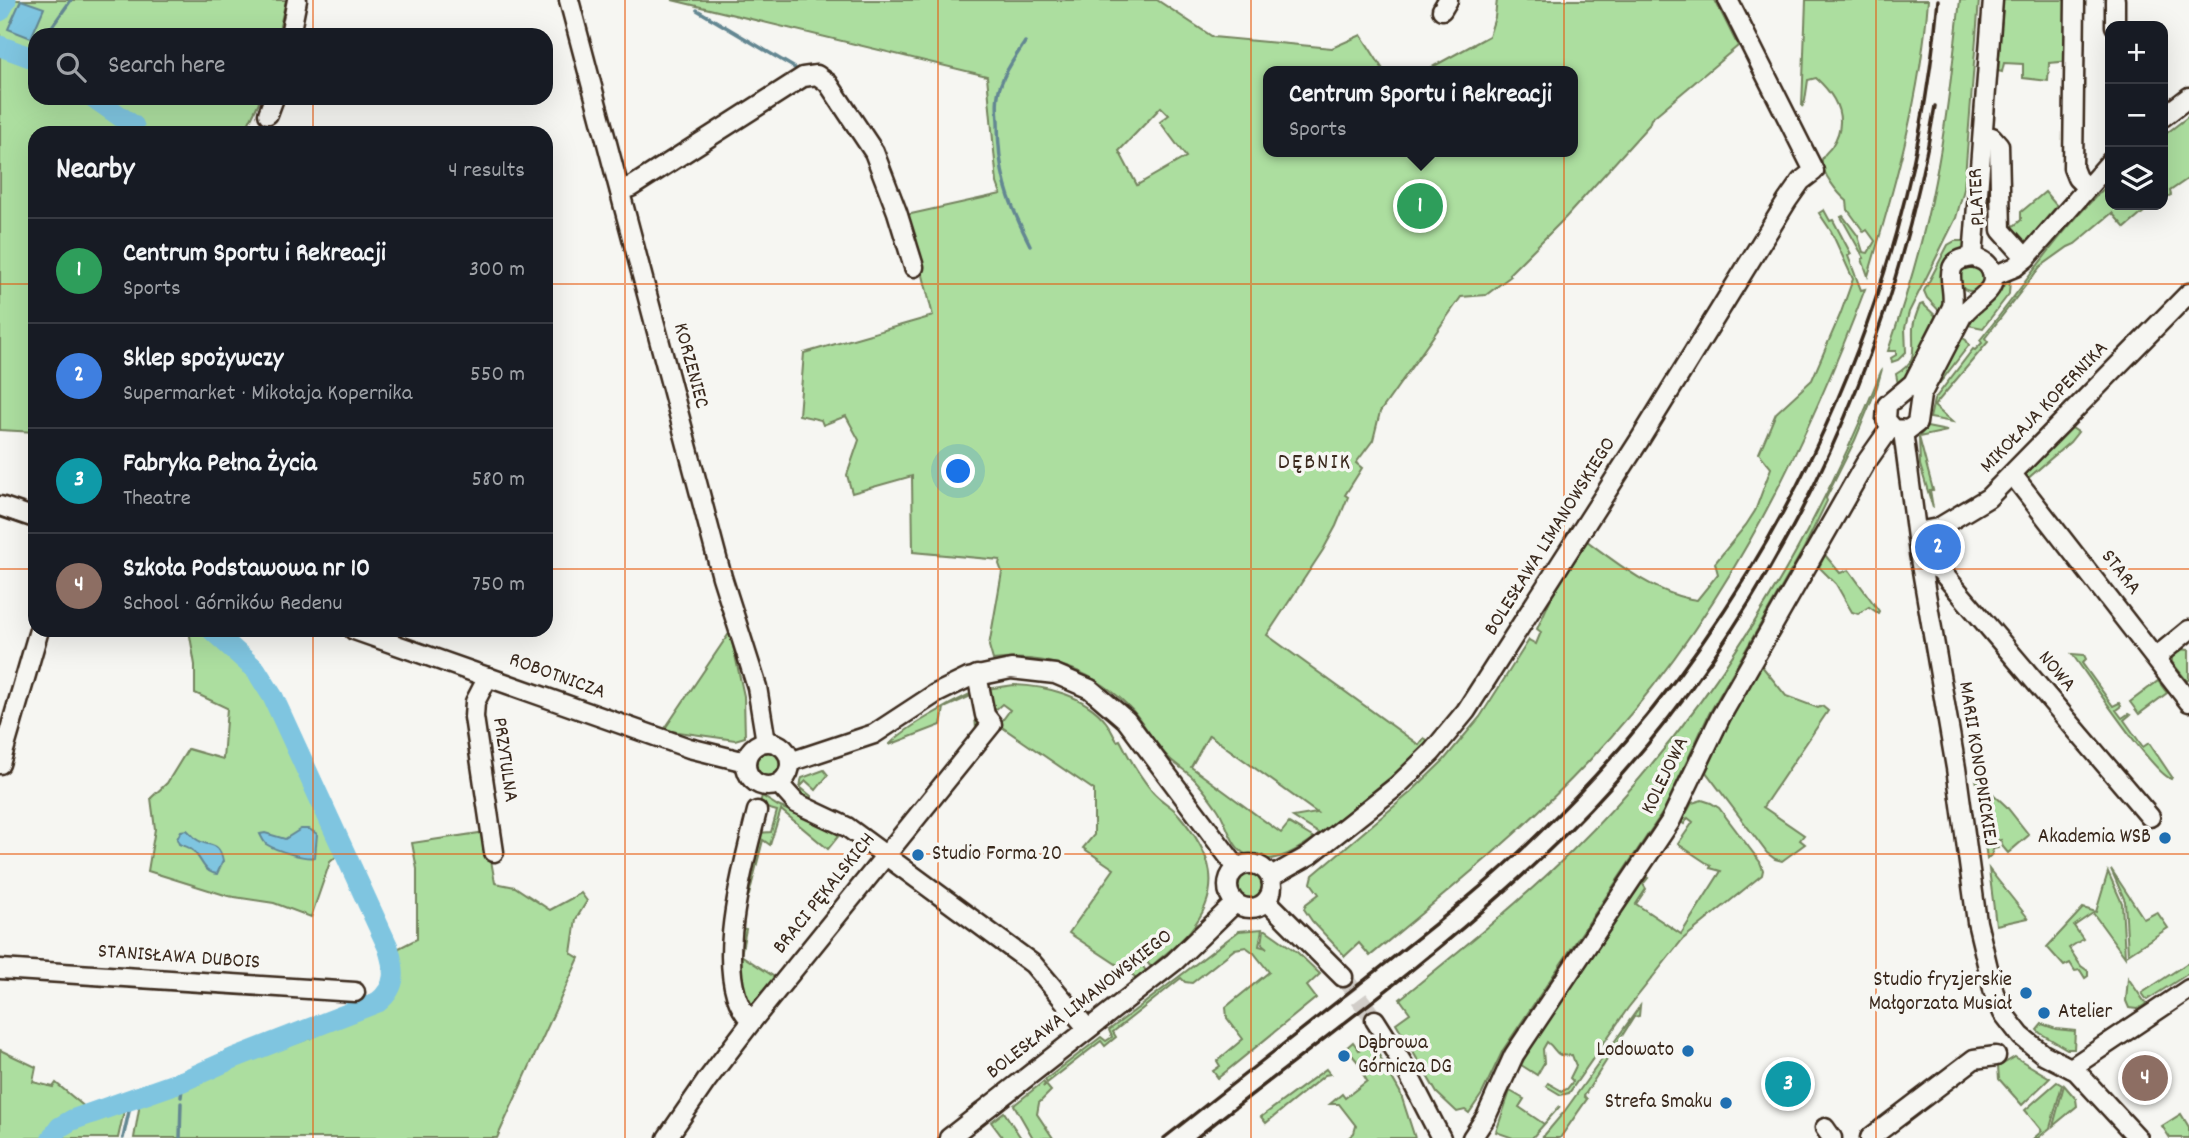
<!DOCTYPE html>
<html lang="en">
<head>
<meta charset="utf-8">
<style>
  body { margin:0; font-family:Dekko,sans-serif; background:#20242c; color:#f1f3f6 }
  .controls { position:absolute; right:21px; top:21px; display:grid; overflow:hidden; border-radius:14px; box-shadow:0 7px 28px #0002 }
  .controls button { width:63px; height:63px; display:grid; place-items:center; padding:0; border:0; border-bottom:2px solid #363941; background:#171b24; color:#f1f3f6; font:35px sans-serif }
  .you { position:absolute; left:959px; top:472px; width:24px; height:24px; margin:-18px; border:5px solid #fff; border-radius:50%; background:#1a73e8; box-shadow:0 0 0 10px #1a73e833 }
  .badge { display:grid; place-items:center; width:46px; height:46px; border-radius:50%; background:#ea580c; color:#fff; font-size:23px; font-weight:700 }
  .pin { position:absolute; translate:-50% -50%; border:4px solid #fff; box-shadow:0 2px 7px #0006 }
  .popup { position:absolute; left:1263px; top:66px; width:315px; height:91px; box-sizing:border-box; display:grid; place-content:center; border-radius:14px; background:#171b24; filter:drop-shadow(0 2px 5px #0005); font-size:23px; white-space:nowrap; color:#9ea1a6 }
  .popup b { font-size:26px; color:#f1f3f6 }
  .popup::after { content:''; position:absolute; left:50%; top:100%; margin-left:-14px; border:14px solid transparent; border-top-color:#171b24 }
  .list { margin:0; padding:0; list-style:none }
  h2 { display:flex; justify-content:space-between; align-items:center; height:91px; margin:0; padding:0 28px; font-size:30px }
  h2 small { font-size:23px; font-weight:400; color:#9ea1a6 }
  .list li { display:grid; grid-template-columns:46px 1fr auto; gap:21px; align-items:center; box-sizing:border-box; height:105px; padding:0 28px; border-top:2px solid #363941 }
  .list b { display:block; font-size:26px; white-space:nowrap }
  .list p { margin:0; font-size:23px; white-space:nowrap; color:#9ea1a6 }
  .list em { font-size:23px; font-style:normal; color:#9ea1a6 }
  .icon { flex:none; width:38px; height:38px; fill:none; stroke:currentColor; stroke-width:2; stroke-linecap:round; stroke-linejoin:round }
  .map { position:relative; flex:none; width:2189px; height:1138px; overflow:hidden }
  .search { position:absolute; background:#171b24; box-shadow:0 7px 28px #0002; left:28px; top:28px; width:525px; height:77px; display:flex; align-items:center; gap:18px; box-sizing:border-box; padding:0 24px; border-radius:21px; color:#9ea1a6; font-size:26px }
  .panel { position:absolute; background:#171b24; box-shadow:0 7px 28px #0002; left:28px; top:126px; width:525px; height:511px; border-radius:21px }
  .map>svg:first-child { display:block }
  .green { fill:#acde9f; stroke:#74845e; stroke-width:2; fill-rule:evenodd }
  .water { fill:#7fc5e0; stroke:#648792; stroke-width:2 }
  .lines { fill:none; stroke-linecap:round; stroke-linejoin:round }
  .stream { stroke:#648792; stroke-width:3.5 }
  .river { stroke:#7fc5e0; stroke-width:21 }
  .minor-tunnel { stroke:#d1cdc8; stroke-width:18; stroke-dasharray:18 9; stroke-linecap:butt }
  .minor-casing { stroke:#3b2a1e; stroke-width:23 }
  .minor { stroke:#f6f6f2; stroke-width:18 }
  .rail { stroke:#3b2a1e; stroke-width:3.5 }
  .grid { fill:none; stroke:#e8590c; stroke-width:2; stroke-opacity:0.55 }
  .poi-dot { fill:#1f6fb2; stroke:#f6f6f2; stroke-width:2.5 }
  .labels { text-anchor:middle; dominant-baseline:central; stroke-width:7; stroke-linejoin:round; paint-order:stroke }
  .street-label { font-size:21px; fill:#3b2a1e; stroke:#f6f6f2 }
  .poi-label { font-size:21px; fill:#3b2a1e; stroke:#f6f6f2; text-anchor:end }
  .neighbourhood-label { font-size:23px; letter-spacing:2px; fill:#3b2a1e; stroke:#f6f6f2 }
</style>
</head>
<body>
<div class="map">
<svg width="2189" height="1138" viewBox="0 0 2189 1138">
  <rect width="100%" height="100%" fill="#f6f6f2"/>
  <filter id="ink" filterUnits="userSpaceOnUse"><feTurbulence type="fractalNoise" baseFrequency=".0143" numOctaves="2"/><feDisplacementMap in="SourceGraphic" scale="14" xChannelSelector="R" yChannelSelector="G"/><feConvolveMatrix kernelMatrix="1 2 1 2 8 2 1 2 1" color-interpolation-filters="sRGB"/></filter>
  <g filter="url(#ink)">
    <g class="green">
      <path d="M0 0H286L278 35H35V98H261L244 133 227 126 223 133H35V432L0 430Z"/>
      <path d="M672 0H1157L1213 37 1332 48 1361 35 1384 71H1268V152H1572V71H1425L1489 36 1495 17 1497 0H1715L1738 46 1651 119 1649 125 1566 217 1509 274 1511 276 1486 295 1461 297 1380 412 1373 440 1356 463 1362 468 1345 495 1348 497 1336 526 1323 550 1267 635 1419 745 1424 738 1429 741 1396 773 1320 834 1293 817 1317 813 1209 735 1191 767 1281 833 1289 823 1314 838C1295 852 1268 868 1245 854 1230 845 1227 822 1217 808 1209 797 1200 784 1190 775 1183 769 1175 764 1169 758 1155 745 1146 726 1133 711 1097 671 1046 653 993 660L989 646 1002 572 999 564 1000 560 913 552 912 476 852 493 847 475 859 440 846 416 823 425 821 420 799 415 804 353 933 316 920 263 902 216 1001 194 997 183 987 76ZM1161 107 1169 115 1160 122 1186 157 1137 185 1119 151Z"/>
      <path d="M1806 0H1928C1921 95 1895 186 1868 276L1862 259 1864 258 1841 217 1843 216 1858 236 1863 252 1868 253 1875 241 1867 230 1864 232 1848 210 1847 201C1839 195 1820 171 1822 160 1823 154 1829 151 1832 146 1849 120 1837 97 1816 78L1808 80 1805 101 1802 107Z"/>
      <path d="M1960 0H1979L1964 189 1956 218 1909 312 1905 328 1906 352 1898 360 1892 362 1891 358 1896 355V351H1888C1907 295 1924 239 1935 181 1947 121 1953 60 1960 0Z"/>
      <path d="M2003 0H2072V61L2049 63 2048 81 2023 78V64L2004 63 2002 72 1998 71Z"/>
      <path d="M2189 116V178L2170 191 2171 195 2163 199V136Z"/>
      <path d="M2110 183V205H2152L2125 228 2112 213 2075 244 2068 247 2040 267 1985 338 1988 342 1934 406 1952 422 1930 418 1934 400 1973 349 1975 350 1982 343 1980 340 1992 325C2030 277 2065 224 2110 183Z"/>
      <path d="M2045 192 2057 206 2028 240 2021 241 2007 227 2015 225 2021 220V212Z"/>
      <path d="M1824 210 1830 221 1833 220 1851 254 1848 256 1861 290 1865 289C1800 462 1716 627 1588 762 1521 833 1445 894 1370 956L1359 943 1345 956 1312 921 1304 909 1306 904 1319 894 1311 883 1313 875 1411 792 1444 760 1480 717 1529 640 1536 644 1541 632 1537 629 1551 598 1587 541C1619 565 1657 595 1697 600L1718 574 1715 563 1746 525 1755 511 1771 468 1759 453 1776 413 1812 380 1840 315 1853 279 1831 231 1819 213Z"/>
      <path d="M1955 241H1966L1944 316 1927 298 1924 291 1948 245Z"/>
      <circle cx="1971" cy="279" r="12"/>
      <path d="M2010 280 2009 294 1983 328 1962 324Z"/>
      <path d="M1923 304 1939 319 1909 382 1896 386 1898 384 1896 374C1919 361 1912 350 1913 328 1914 319 1917 312 1920 305Z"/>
      <path d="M1957 335 1966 340 1969 345 1929 397Z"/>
      <path d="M1882 369 1877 387 1855 440 1826 498 1827 501 1804 548 1709 714 1663 812 1503 1050 1482 1094 1469 1113 1465 1110 1457 1112 1437 1093 1396 1023 1410 1013 1400 999C1459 951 1518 904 1572 851 1709 716 1811 547 1882 369Z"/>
      <path d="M1927 427 1947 431 1919 437 1933 490H1930L1933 508 1920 465 1919 437Z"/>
      <path d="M2072 428 2078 432 2070 442 2026 480 2025 475Z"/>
      <path d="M1825 555 1840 573 1849 570 1879 611 1878 613 1869 607 1858 614 1852 612 1836 584 1819 567Z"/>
      <path d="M189 630H218L215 635 246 667 260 687 337 856 330 862 311 917 274 903 228 896 148 871 155 829 151 798 167 783 188 749 223 759 227 708 195 693V665Z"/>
      <path d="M730 632 744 696 745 737 735 740 664 730Z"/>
      <path d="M2177 649 2189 650V679L2187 681 2172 662V654Z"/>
      <path d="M2072 654 2084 655 2086 659 2082 663 2113 706 2119 703 2121 706 2116 710 2122 718 2128 714 2130 715 2124 720 2143 747 2149 743 2172 777 2171 779C2151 771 2089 677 2072 654Z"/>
      <path d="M1761 665 1786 696 1818 708 1822 706 1828 711 1763 807 1804 835 1800 840 1805 844 1782 861 1775 859 1767 853 1706 772 1728 724Z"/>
      <path d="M2158 681 2167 693 2139 714 2130 702Z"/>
      <path d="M1014 685C1046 686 1085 695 1106 722 1110 727 1113 735 1117 741L1120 740C1129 758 1139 775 1152 791 1160 801 1171 805 1179 815 1211 853 1225 888 1190 931 1179 945 1163 955 1151 967L1142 956 1138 959 1146 971 1130 984 1135 978 1134 976 1069 933 1114 869 1083 848 1094 835V790L999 725 1010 710 1002 704 993 712 986 689Z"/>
      <path d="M974 692 980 724 976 728 973 695 944 708 941 725 889 745C904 728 951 703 974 692Z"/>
      <circle cx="768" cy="764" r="14"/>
      <path d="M824 770 828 775 816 790 806 781 800 787 811 796V803L802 796C801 790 799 784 802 778Z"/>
      <path d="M1976 778 2006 806 2029 835 2008 853 2003 847 2001 840 1996 841 1998 848 1993 849 1992 854 1987 859Z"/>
      <path d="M762 796 778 806 841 833 828 849 781 810 770 845 763 840 749 895 744 894 758 833 771 832 777 811 759 806Z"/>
      <path d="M1702 800 1711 803 1719 808 1760 862 1763 870 1762 875 1683 939 1628 1008 1569 1093 1561 1095 1546 1086 1548 1083 1562 1091 1567 1089 1573 1081 1570 1078 1576 1066 1572 1055C1554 1058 1558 1050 1547 1042L1543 1049 1544 1063 1537 1075 1521 1065 1527 1053 1646 877 1648 878 1643 884 1646 889 1636 904 1681 934 1721 871 1710 868 1711 866 1678 844 1693 822 1688 818 1684 824 1681 822 1692 803Z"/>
      <path d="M486 832 495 883 515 887 550 910 581 893 587 901 576 919 571 953 579 958 497 1138H134L139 1109 138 1100 311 1038 370 1012 384 1003 395 989 399 979 396 956 399 948 417 939V869L412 843Z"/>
      <path d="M1989 869 2028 918 1996 925Z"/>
      <path d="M2111 869 2144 919 2157 912 2168 928 2128 954 2125 901Z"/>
      <circle cx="1250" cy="886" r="15"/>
      <path d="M2108 872 2122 903 2125 957 2093 913 2074 926 2083 939 2069 948 2081 966 2088 971V976L2085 978 2080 970 2075 971 2070 963 2064 966 2047 947 2083 908 2096 912Z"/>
      <path d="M739 928 746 929 741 955 776 978 752 1009 735 975Z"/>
      <path d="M1262 929 1259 946 1267 948 1262 944 1264 930H1266L1297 952 1320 974 1307 986 1316 998 1218 1078 1213 1071 1220 1066 1217 1061 1243 1039 1227 1018 1226 1007 1269 972 1254 953 1246 947 1235 949 1192 983 1185 982 1181 978 1113 1032 1116 1037 1105 1046 1101 1041 1047 1083 1045 1080 1101 1037 1106 1041 1112 1037 1109 1030 1239 931Z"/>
      <path d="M2189 962V973L2147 1000 2142 993Z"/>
      <path d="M2128 978 2146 1004 2138 1009 2129 1008 2126 1001Z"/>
      <path d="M1640 1006 1639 1016 1634 1017 1584 1096 1587 1099 1560 1138H1544V1136L1542 1138 1564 1112Z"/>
      <path d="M2042 1024 2056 1029 2075 1031 2074 1049H2067L2040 1033 2037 1030Z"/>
      <path d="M1371 1041 1400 1092 1415 1138H1348L1354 1133 1356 1126 1339 1104H1330L1342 1094 1345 1098 1367 1081 1363 1074 1368 1070 1364 1065 1362 1067 1346 1048 1353 1042 1359 1050Z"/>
      <path d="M0 1050 36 1067 33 1082 53 1087 56 1083 86 1108C69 1116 56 1122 46 1138H0Z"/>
      <path d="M2015 1057 2050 1078 2022 1105 1999 1079 1998 1067Z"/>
      <path d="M1326 1069 1330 1074 1325 1075 1266 1123 1261 1117Z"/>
      <path d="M1043 1082 1045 1084 1043 1087 1046 1085 1051 1091 1039 1103 1037 1114 1053 1138H1033L1014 1105Z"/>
      <path d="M2057 1082 2062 1085 2050 1128 2038 1138H2034L2042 1131 2025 1110Z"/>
      <path d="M2064 1085 2076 1099 2077 1106 2053 1126Z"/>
      <path d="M1510 1091 1524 1099 1519 1107 1544 1124 1560 1106 1532 1138H1513L1496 1132Z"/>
      <path d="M112 1109 124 1111 118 1138H58L83 1119Z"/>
      <path d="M1004 1112 1021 1138H1003L991 1122Z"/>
      <path d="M2181 1114 2189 1127V1138H2170L2162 1126Z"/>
    </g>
    <g class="water">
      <path d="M21 0 44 8 31 38 8 29Z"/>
      <path d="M301 829H309L317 834 315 857C306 860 275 850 266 844 263 841 262 838 260 834L265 833 285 839Z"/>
      <path d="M187 830C190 833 193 836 196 839 208 848 219 839 223 861L217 874C204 872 203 862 195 853 192 848 185 846 179 844L177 839 181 831Z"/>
    </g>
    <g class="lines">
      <g class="stream">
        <path d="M697 10 795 68"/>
        <path d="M46 35 71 0"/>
        <path d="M1025 42C1017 55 1006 69 1001 84 996 96 997 109 998 121 998 172 1007 200 1030 245"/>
        <path d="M31 58 34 54"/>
        <path d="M181 1097 183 1081"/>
        <path d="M123 1138 132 1098"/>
        <path d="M180 1138 181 1103"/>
      </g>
      <g class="river">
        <path d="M0 11 6 0"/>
        <path d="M0 46 35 59"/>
        <path d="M94 98 134 126"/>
        <path d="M52 1138 60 1127 72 1120 183 1081 234 1058 378 1002C398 986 395 969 388 947L273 697 256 670 212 630"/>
      </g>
      <path class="minor-tunnel" d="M1343 977 1375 1020"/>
      <g class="minor-casing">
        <g id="minor">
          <path d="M569 0 722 577 757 687 766 742"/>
          <path d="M2075 0 2073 168 2077 178 2086 187"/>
          <path d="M1442 10 1448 0"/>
          <path d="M2115 26V0"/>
          <path d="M290 35 297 0"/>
          <path d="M268 114 274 98"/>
          <path d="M2163 117 2189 97"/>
          <path d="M1983 135 1992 137 1999 145 2001 230 2026 258"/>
          <path d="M620 191 631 187 803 77 817 75 828 83 874 152 897 212 914 267"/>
          <path d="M1973 257C1981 259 1988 262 1991 270 2001 292 1972 300 1962 316L1921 395 1917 423 1908 430 1894 429 1886 420 1887 405 1913 383 1952 307C1957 287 1937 260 1973 257Z"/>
          <path d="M1973 257 1993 0"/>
          <path d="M1993 276 2015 267 2026 258 2110 162"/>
          <path d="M1903 431 1919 553 1956 768 1977 922 1994 993 2003 1013 2021 1036 2043 1054 2076 1071 2138 1138"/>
          <path d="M2012 474 2189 702"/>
          <path d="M0 506 35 518"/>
          <path d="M1917 532 1938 528 1988 498 2189 293"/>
          <path d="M1922 568 1933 567 1940 570 2150 817"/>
          <path d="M354 630 689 748 746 762"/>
          <path d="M2156 657 2189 630"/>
          <path d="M488 677 475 702 474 717 494 852"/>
          <circle cx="768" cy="764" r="22"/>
          <path d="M790 762 874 734 935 694 968 678 1011 669 1055 674 1090 689 1126 720 1237 868"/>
          <path d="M0 764 39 630"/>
          <path d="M779 784 796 803 847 827 1033 964 1088 1029"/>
          <circle cx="1250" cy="886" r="22"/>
          <path d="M1271 877 1310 855 1397 786 1432 752 1466 711 1639 441 1787 201 1801 181 1814 171 1728 0"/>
          <path d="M1267 901 1343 977"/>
          <path d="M0 969 355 992"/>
          <path d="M1375 1020 1403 1064 1441 1138"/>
          <path d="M752 1021C708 983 745 860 757 811"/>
          <path d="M2071 1068 2189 989"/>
          <path d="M1825 1128 1832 1138"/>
          <path d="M667 1138 707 1080 752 1021 992 724 985 715 977 675"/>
          <path d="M949 1138 1174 962 1235 903"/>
          <path d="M1472 1138 1486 1117 1514 1055 1670 822 1721 716 1865 464 1891 427"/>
          <path d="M1870 1138 1974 1059 1996 1056"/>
        </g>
      </g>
      <use href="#minor" class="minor"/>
      <g class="rail">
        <path d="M1164 1138C1232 1085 1299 1031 1367 978 1425 932 1484 887 1537 835 1766 615 1910 316 1938 0"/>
        <path d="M1196 1138C1311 1047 1432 961 1538 861 1751 661 1887 393 1935 106"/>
      </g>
    </g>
  </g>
  <path class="grid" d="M313 0V35M625 0V1138M938 0V1138M1251 0V1138M1564 0V1138M1876 0V1138M313 98V133M0 284H35M546 284H2189M0 569H35M546 569H2189M313 630V1138M0 854H2189"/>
  <g class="poi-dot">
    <circle cx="2165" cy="838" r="7"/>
    <circle cx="918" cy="855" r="7"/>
    <circle cx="2026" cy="993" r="7"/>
    <circle cx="2044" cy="1013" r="7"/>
    <circle cx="1688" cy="1051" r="7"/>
    <circle cx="1344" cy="1056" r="7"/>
    <circle cx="1726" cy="1103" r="7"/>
  </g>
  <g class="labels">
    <g class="street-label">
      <text transform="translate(1978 197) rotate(-93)">PLATER</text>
      <text transform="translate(690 366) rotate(75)">KORZENIEC</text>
      <text transform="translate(2045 408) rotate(-46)">MIKOŁAJA KOPERNIKA</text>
      <text transform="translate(1551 537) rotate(-58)">BOLESŁAWA LIMANOWSKIEGO</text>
      <text transform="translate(2120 573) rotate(52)">STARA</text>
      <text transform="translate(2056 672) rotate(50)">NOWA</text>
      <text transform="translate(557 677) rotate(20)">ROBOTNICZA</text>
      <text transform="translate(504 760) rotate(82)">PRZYTULNA</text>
      <text transform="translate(1977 764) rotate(81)">MARII KONOPNICKIEJ</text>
      <text transform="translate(1666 776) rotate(-64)">KOLEJOWA</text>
      <text transform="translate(825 894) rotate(-51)">BRACI PĘKALSKICH</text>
      <text transform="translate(179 958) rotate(4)">STANISŁAWA DUBOIS</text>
      <text transform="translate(1080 1005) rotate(-38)">BOLESŁAWA LIMANOWSKIEGO</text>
    </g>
    <g class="poi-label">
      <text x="2151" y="838">Akademia WSB</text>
      <text x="932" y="855" text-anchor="start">Studio Forma 20</text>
      <text x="2012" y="981">Studio fryzjerskie<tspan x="2012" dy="24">Małgorzata Musiał</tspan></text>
      <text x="2058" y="1013" text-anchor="start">Atelier</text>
      <text x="1358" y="1044" text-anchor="start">Dąbrowa<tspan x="1358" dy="24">Górnicza DG</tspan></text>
      <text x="1674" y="1051">Lodowato</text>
      <text x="1712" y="1103">Strefa Smaku</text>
    </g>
    <g class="neighbourhood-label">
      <text x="1315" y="463">DĘBNIK</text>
    </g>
  </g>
</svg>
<div class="controls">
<button>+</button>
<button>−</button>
<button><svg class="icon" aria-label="layers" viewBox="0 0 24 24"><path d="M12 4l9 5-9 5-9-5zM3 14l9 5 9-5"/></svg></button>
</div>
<div class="you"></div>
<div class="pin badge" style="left:1420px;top:206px;background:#2e9e5b">1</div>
<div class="popup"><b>Centrum Sportu i Rekreacji</b>Sports</div>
<div class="pin badge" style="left:1938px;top:547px;background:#3f7fe0">2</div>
<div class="pin badge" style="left:1788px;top:1084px;background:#0f9aa8">3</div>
<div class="pin badge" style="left:2145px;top:1078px;background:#8d6e63">4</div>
<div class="search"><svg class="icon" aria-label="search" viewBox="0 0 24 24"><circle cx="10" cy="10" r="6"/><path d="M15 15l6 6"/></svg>Search here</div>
<section class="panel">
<h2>Nearby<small>4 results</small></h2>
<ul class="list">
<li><span class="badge" style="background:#2e9e5b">1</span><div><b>Centrum Sportu i Rekreacji</b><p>Sports</p></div><em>300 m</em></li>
<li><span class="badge" style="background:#3f7fe0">2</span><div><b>Sklep spożywczy</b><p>Supermarket · Mikołaja Kopernika</p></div><em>550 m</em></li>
<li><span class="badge" style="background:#0f9aa8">3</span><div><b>Fabryka Pełna Życia</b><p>Theatre</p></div><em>580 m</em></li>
<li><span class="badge" style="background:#8d6e63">4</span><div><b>Szkoła Podstawowa nr 10</b><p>School · Górników Redenu</p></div><em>750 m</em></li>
</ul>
</section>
</div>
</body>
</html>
